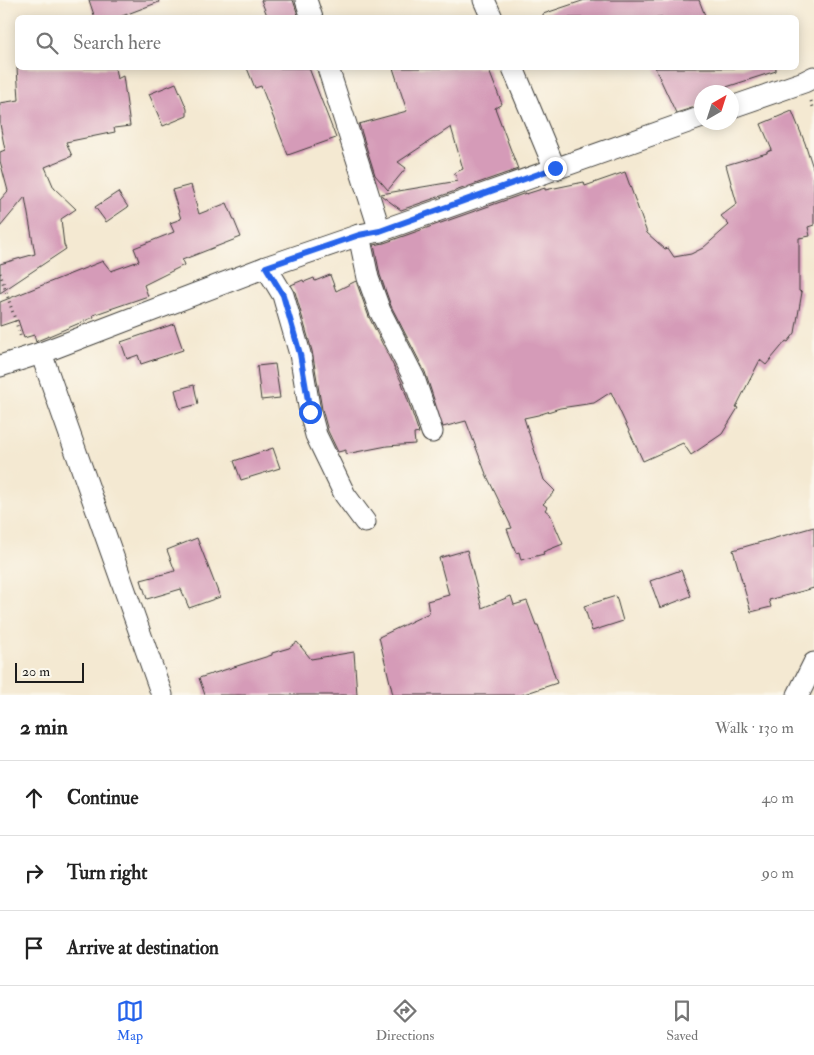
<!DOCTYPE html>
<html lang="en">
<head>
<meta charset="utf-8">
<style>
  body { margin:0; font-family:"IM FELL Double Pica",serif; background:#f6f6f6; color:#222 }
  .compass { position:absolute; left:694px; top:85px; width:45px; height:45px; border-radius:50%; background:#fff; box-shadow:0 2px 12px #0003; rotate:39deg }
  .scale { position:absolute; left:15px; bottom:12px; width:69px; box-sizing:border-box; padding-left:5px; border:2px solid #1c1c1c; border-top:0; font-size:14px; line-height:18px; white-space:nowrap; color:#1c1c1c; -webkit-text-stroke:4px #fbf7ec; paint-order:stroke }
  .stop { position:absolute; width:15px; height:15px; margin:-11px; border:4px solid #2563eb; border-radius:50%; background:#fff }
  .stop.end { background:#2563eb; border-color:#fff; box-shadow:0 1px 5px #0008 }
  .list { margin:0; padding:0; list-style:none }
  h2 { display:flex; justify-content:space-between; align-items:center; height:65px; margin:0; padding:0 20px; font-size:21px }
  h2 small { font-size:16px; font-weight:400; color:#767676 }
  .list li { display:grid; grid-template-columns:32px 1fr auto; gap:15px; align-items:center; box-sizing:border-box; height:75px; padding:0 20px; border-top:1px solid #e0e0e0 }
  .list b { display:block; font-size:19px; white-space:nowrap }
  .list em { font-size:16px; font-style:normal; color:#767676 }
  .icon { flex:none; width:28px; height:28px; fill:none; stroke:currentColor; stroke-width:2; stroke-linecap:round; stroke-linejoin:round }
  .map { position:relative; flex:none; width:814px; height:695px; overflow:hidden }
  .search { position:absolute; background:#fff; box-shadow:0 2px 12px #0003; left:15px; right:15px; top:15px; height:55px; display:flex; align-items:center; gap:12px; box-sizing:border-box; padding:0 18px; border-radius:8px; color:#767676; font-size:19px }
  .sheet { height:290px; background:#fff }
  nav { display:flex; justify-content:space-around; align-items:center; box-sizing:border-box; height:70px; border-top:1px solid #e0e0e0; background:#fff; font-size:14px; color:#767676 }
  nav a { display:grid; justify-items:center; gap:2px }
  nav .on { color:#2563eb }
  .map>svg:first-child { display:block }
  .building { fill:#d59bb8 }
  .lines { fill:none; stroke-linecap:round; stroke-linejoin:round }
  .minor-casing { stroke:#3c3b37; stroke-width:23 }
  .path { stroke:#3c3b37; stroke-width:3; stroke-dasharray:1 4; stroke-linecap:butt }
  .minor { stroke:#fff; stroke-width:21 }
  .route { stroke:#2563eb; stroke-width:6 }
</style>
</head>
<body>
<div class="map">
<svg width="814" height="695" viewBox="0 0 814 695">
  <rect width="100%" height="100%" fill="#fbf7ec"/>
  <filter id="ink" filterUnits="userSpaceOnUse"><feTurbulence type="fractalNoise" baseFrequency=".02" numOctaves="2"/><feDisplacementMap in="SourceGraphic" scale="10" xChannelSelector="R" yChannelSelector="G"/><feConvolveMatrix kernelMatrix="1 2 1 2 8 2 1 2 1" color-interpolation-filters="sRGB"/></filter>
  <filter id="wash" filterUnits="userSpaceOnUse"><feTurbulence type="fractalNoise" baseFrequency=".0096" numOctaves="4" result="noise"/><feDisplacementMap in="SourceGraphic" scale="20" xChannelSelector="R" yChannelSelector="G"/><feGaussianBlur stdDeviation="1.12" result="paint"/><feColorMatrix in="noise" values="0 0 0 0 0 0 0 0 0 0 0 0 0 0 0 0 0 1.4 0 .05"/><feComposite in="paint" operator="in"/></filter>
  <g filter="url(#wash)">
    <rect width="100%" height="100%" fill="#f4e9d2"/>
    <g id="blocks">
      <g class="building">
        <path d="M89 0H158L159 2 117 18H95Z"/>
        <path d="M261 0H293L299 18H268Z"/>
        <path d="M585 0H699L706 18H543V14Z"/>
        <path d="M17 68H115L117 79 123 76 130 126 114 128 115 132 66 142 72 156 45 167 54 188 76 209 61 219 64 245 66 249 0 293V264L35 254 25 197 0 227V200L8 191 0 161V152L5 150 0 124V103L19 100Z"/>
        <path d="M247 68H309L336 138 288 155 261 86 255 88Z"/>
        <path d="M393 68H488L502 104 495 108 518 169 401 210 382 196 381 194 458 181 454 173 463 169 451 127 398 162 406 168 388 190 375 175 359 124 407 111Z"/>
        <path d="M655 68H776V71L711 92H702V105L676 113Z"/>
        <path d="M176 83 187 109V116L163 126 149 94Z"/>
        <path d="M792 111 805 143 814 171V225L808 227 810 236 799 238V291L802 292 795 333 788 342 786 341 766 365 760 360 736 407 738 408 722 434 691 455 683 443 643 461 611 392 594 403 560 408 538 415 524 418 544 480 555 491 543 504 547 507 545 510 550 514 563 544 543 552 544 554 521 560 519 552 516 553 507 529 512 528 486 474 466 421 443 427 425 372 391 306 380 275 374 245 384 243 526 193V194L545 188V190L584 182 585 186 625 172 647 233 665 249 668 248 674 257 691 254 703 248 729 225 721 216 737 204 726 165 767 153V152L772 150 761 124Z"/>
        <path d="M191 185 199 214 227 203 241 237 182 260 184 265 144 285 148 296 93 315 94 317 37 341 36 342 34 335 24 338 18 320 0 326V302L103 261 111 271 139 261 134 248 174 232 170 223 181 219 172 190Z"/>
        <path d="M118 192 128 207 106 222 95 207Z"/>
        <path d="M330 275 336 291 356 281 369 317 402 383 419 433 414 434 415 444 387 446 346 454V450L338 452 328 431 322 409 312 351 295 292 291 285 303 280 304 282 314 278 315 281Z"/>
        <path d="M174 324 183 350 141 364 138 355 127 359 121 342Z"/>
        <path d="M275 364 280 398 261 400 257 366Z"/>
        <path d="M194 385 198 404 180 409 175 390Z"/>
        <path d="M273 448 280 468 241 480 234 461Z"/>
        <path d="M814 527V588L769 600 771 607 751 612 733 550Z"/>
        <path d="M197 538 220 597 189 608 181 589 147 599 141 580 175 571 167 550Z"/>
        <path d="M467 550 482 608 511 596 514 605 527 601 536 625H538L557 683 521 695H393L379 637 429 613 427 601 449 595 439 558Z"/>
        <path d="M681 570 691 596 660 608 650 581Z"/>
        <path d="M616 596 623 621 592 631 584 606Z"/>
        <path d="M297 642 311 659 354 652 357 695H205L199 678 272 655V653L289 648Z"/>
      </g>
    </g>
  </g>
  <g filter="url(#ink)">
    <use href="#blocks" fill-opacity="0" stroke="#3c3b37" stroke-width="1"/>
    <g class="lines">
      <g class="minor-casing">
        <g id="minor">
          <path d="M306 0 312 18"/>
          <path d="M484 0 492 18"/>
          <path d="M328 68 380 231"/>
          <path d="M513 68 555 169"/>
          <path d="M732 107 804 82 814 77"/>
          <path d="M359 235 368 278 380 311 414 378 432 432"/>
          <path d="M266 267 283 295 300 354 310 412 316 435 345 495 365 522"/>
          <path d="M41 353 162 695"/>
          <path d="M0 366 41 353 266 267 359 235 380 231 702 117"/>
          <path d="M798 695 814 663"/>
        </g>
      </g>
      <g class="path">
        <path d="M811 101 814 110"/>
        <path d="M0 273 21 338"/>
      </g>
      <use href="#minor" class="minor"/>
    </g>
  </g>
  <g class="lines" filter="url(#ink)">
    <path class="route" d="M310 412 300 354 283 295 266 267 359 235 380 231 555 168"/>
  </g>
</svg>
<svg class="compass" viewBox="-18 -18 36 36"><path d="M0-13l5 13h-10z" fill="#e53935"/><path d="M0 13l5-13h-10z" fill="#767676"/></svg>
<div class="scale">20 m</div>
<div class="stop" style="left:310px;top:412px"></div>
<div class="stop end" style="left:555px;top:168px"></div>
<div class="search"><svg class="icon" aria-label="search" viewBox="0 0 24 24"><circle cx="10" cy="10" r="6"/><path d="M15 15l6 6"/></svg>Search here</div>
</div>
<section class="sheet">
<h2>2 min<small>Walk · 130 m</small></h2>
<ul class="list">
<li><svg class="icon" aria-label="ahead" viewBox="0 0 24 24"><path d="M12 20V5M6 11l6-6 6 6"/></svg><div><b>Continue</b></div><em>40 m</em></li>
<li><svg class="icon" aria-label="right" viewBox="0 0 24 24"><path d="M7 20v-9h11M14 6l5 5-5 5"/></svg><div><b>Turn right</b></div><em>90 m</em></li>
<li><svg class="icon" aria-label="arrive" viewBox="0 0 24 24"><path d="M6 21V4h12l-3 4 3 4H6"/></svg><div><b>Arrive at destination</b></div></li>
</ul>
</section>
<nav>
<a class="on"><svg class="icon" aria-label="map" viewBox="0 0 24 24"><path d="M3 6l6-2 6 2 6-2v14l-6 2-6-2-6 2zM9 4v14M15 6v14"/></svg>Map</a>
<a><svg class="icon" aria-label="directions" viewBox="0 0 24 24"><path d="M12 3l9 9-9 9-9-9zM9 14v-3h6M13 9l2 2-2 2"/></svg>Directions</a>
<a><svg class="icon" aria-label="saved" viewBox="0 0 24 24"><path d="M7 4h10v16l-5-4-5 4z"/></svg>Saved</a>
</nav>
</body>
</html>
